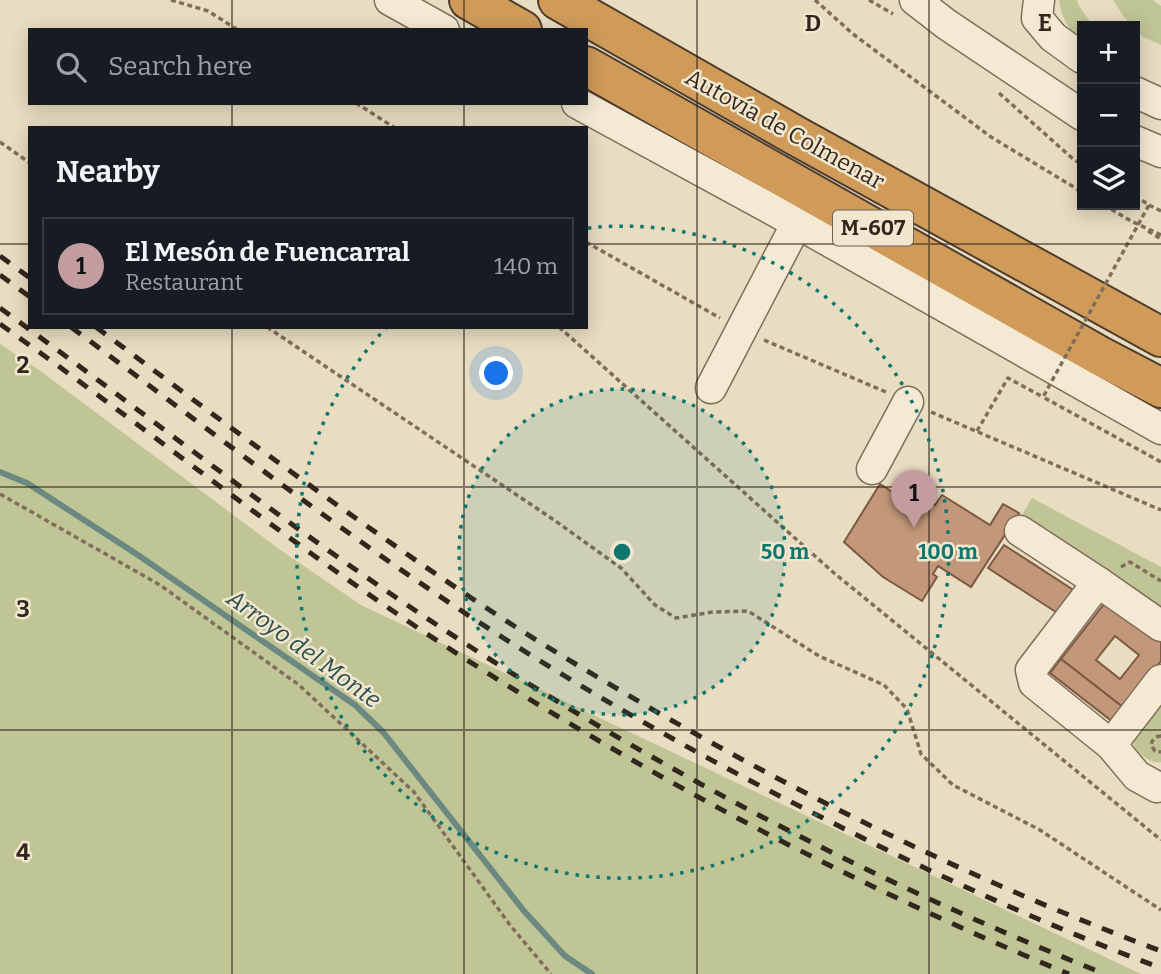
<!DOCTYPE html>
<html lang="en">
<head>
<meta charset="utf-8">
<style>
  body { margin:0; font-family:Bitter,serif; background:#20242c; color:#f1f3f6 }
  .controls { position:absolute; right:21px; top:21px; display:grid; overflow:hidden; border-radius:0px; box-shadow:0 4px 18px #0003 }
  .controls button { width:63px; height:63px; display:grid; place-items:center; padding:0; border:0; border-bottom:2px solid #363941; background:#171b24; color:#f1f3f6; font:35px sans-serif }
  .you { position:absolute; left:497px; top:374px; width:24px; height:24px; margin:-18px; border:5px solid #fff; border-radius:50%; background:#1a73e8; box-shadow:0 0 0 10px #1a73e833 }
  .badge { display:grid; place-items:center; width:46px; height:46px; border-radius:50%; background:#c29c9e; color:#111; font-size:23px; font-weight:700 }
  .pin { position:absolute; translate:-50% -58px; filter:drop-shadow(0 2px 4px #0008) }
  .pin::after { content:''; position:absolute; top:37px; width:24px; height:21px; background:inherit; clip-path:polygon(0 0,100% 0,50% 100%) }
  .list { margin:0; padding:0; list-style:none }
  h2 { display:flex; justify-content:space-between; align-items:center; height:91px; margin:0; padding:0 28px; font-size:30px }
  h2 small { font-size:23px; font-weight:400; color:#9ea1a6 }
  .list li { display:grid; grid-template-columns:46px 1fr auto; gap:21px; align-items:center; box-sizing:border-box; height:98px; margin:0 14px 14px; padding:0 14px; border:2px solid #363941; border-radius:0px }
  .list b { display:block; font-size:26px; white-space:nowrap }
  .list p { margin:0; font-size:23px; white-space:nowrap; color:#9ea1a6 }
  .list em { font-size:23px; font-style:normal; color:#9ea1a6 }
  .icon { flex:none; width:38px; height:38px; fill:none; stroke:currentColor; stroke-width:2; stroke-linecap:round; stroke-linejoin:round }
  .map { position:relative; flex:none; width:1161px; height:974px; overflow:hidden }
  .search { position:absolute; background:#171b24; box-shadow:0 4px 18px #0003; left:28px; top:28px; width:560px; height:77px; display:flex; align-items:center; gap:18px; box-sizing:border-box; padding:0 24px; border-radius:0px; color:#9ea1a6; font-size:26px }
  .panel { position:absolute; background:#171b24; box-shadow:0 4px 18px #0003; left:28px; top:126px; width:560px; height:203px; border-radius:0px }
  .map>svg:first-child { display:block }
  .green { fill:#c0c596 }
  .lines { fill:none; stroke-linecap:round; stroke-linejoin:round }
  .stream { stroke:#6b8881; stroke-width:6 }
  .building { fill:#c3987a; stroke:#7c5943; stroke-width:2; fill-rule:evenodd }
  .minor-casing { stroke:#806e5a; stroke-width:33 }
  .highway-casing { stroke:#4e3d2e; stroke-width:42 }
  .path { stroke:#806e5a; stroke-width:3.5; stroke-dasharray:5 3.5; stroke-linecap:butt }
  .minor { stroke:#f4ead3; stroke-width:30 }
  .highway { stroke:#d09b59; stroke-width:38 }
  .rail { stroke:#31271d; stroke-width:5; stroke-dasharray:12 12; stroke-linecap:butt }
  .path-bridge { stroke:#806e5a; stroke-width:3.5; stroke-dasharray:5 3.5; stroke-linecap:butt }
  .grid { fill:none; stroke:#31271d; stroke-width:2; stroke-opacity:0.55 }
  .ring { fill:none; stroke:#0f766e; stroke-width:3.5; stroke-dasharray:3.5 7 }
  .labels { text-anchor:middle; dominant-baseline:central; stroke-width:5; stroke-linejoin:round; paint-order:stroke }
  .shield { fill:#f1e7cf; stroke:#6b6152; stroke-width:2 }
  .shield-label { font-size:21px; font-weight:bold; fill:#31271d }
  .street-label { font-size:23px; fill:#31271d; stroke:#f1e7cf }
  .water-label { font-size:24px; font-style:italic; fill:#2e4f4d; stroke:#f1e7cf }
  .grid-label { font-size:23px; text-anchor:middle; font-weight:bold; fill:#31271d; stroke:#f1e7cf; stroke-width:5; stroke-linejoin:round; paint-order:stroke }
  .centre { fill:#0f766e; stroke:#f1e7cf; stroke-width:3.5 }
  .ring-label { font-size:21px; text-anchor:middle; font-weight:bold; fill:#0f766e; stroke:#f1e7cf; stroke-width:5; stroke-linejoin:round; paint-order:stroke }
</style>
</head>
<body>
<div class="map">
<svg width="1161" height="974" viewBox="0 0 1161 974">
  <rect width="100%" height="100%" fill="#e8dcc1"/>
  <g class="green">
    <path d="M1059 0H1077L1079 6 1093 26H1082V42C1069 30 1061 18 1059 0Z"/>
    <path d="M1113 0H1153L1161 6V45L1143 37 1135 28V26H1133L1124 17Z"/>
    <path d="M0 344 39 370 279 549 361 605 1141 974H0Z"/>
    <path d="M1032 498 1161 567V619L1022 515Z"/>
    <path d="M1161 704V762C1150 764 1141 755 1134 747V734Z"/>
  </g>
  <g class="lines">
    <path class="stream" d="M0 472 27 483 138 555 355 705 383 732 524 911 565 956 592 974"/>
  </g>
  <g class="building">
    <path d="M880 484 916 507 922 496 935 505 942 495 990 525 1003 504 1019 513 971 587 938 566 933 574 937 577 922 601 883 577 844 542Z"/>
    <path d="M1004 545 1078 593 1062 616 988 568Z"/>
    <path d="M1108 599 1161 640V661L1124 708 1061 659ZM1115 636 1139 655 1120 679 1096 660Z"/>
    <path d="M1061 659 1124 708 1113 722 1050 673Z"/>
  </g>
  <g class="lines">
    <g class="minor-casing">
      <g id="minor">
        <path d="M390 0 444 30"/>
        <path d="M915 0 946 24 1082 115"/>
        <path d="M1039 0 1037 18 1053 37 1082 58"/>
        <path d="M1135 92 1161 104"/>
        <path d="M577 103 797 223 1161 429"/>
        <path d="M1135 141 1161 152"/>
        <path d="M711 388 797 223"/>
        <path d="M872 469 908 402"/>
        <path d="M1020 531 1098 582 1161 626"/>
        <path d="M1098 582 1031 670 1034 683 1111 745 1137 776 1157 787"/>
        <path d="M1111 745 1161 680"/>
      </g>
    </g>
    <g class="highway-casing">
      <g id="highway">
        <path d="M469 0 522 30"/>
        <path d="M558 0 798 137 1161 337"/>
        <path d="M586 66 1100 356 1161 388"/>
      </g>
    </g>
    <g class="path">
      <path d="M171 0 208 11 238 30"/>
      <path d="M815 0 853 34 991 137 1082 192"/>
      <path d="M869 0 893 14"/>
      <path d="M999 93 1072 158 1082 165"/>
      <path d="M356 103 395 128"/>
      <path d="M0 142 30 163"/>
      <path d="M1104 205 1131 221 1161 235"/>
      <path d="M1149 205 1161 211"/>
      <path d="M1148 231 1161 239"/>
      <path d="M586 242 720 318"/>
      <path d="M267 327 554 520 621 568 655 605 676 618 713 612 748 611 819 656 884 685 907 709 921 754 953 785 1040 830 1161 910"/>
      <path d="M559 327 834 573 1161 840"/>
      <path d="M764 340 886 392"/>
      <path d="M931 412 1161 510"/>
      <path d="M977 431 1008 378 1043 397"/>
      <path d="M0 494 160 585 299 685 414 792 510 925 551 974"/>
      <path d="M1121 567 1130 562 1161 581"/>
      <path d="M1161 736C1155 736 1152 740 1151 745L1155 751 1161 752"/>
    </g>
    <use href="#minor" class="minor"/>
    <use href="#highway" class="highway"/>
    <g class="rail">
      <path d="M0 256 30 278"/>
      <path d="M0 275 30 297"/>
      <path d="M0 308C130 402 256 502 388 592 613 746 853 874 1105 974"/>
      <path d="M0 324C151 431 294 548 450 649 646 776 853 885 1069 974"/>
      <path d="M71 327C204 426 335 528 474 619 586 692 703 758 823 818 933 874 1045 925 1161 968"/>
      <path d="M96 327C224 423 352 519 485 607 539 643 594 675 650 708 813 802 984 885 1161 951"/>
    </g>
    <path class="path-bridge" d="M1135 196 1149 205 1043 397 1161 462"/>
  </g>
  <path class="grid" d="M232 0V30M464 0V30M697 0V974M929 0V974M232 103V128M464 103V128M0 244H30M586 244H1161M232 327V974M464 327V974M0 487H1161M0 730H1161"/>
  <circle cx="622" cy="552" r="163" fill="#0f766e" fill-opacity=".12"/>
  <g class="ring">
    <circle cx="622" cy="552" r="163"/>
    <path d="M588 228A326 326 0 1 1 386 328"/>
  </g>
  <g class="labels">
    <rect class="shield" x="833" y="210.5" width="80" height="35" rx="5"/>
    <g class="shield-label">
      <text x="873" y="228">M-607</text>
    </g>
    <g class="street-label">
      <text transform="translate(785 129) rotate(29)">Autovía de Colmenar</text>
    </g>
    <g class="water-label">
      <text transform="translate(304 649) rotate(36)">Arroyo del Monte</text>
    </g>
  </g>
  <g class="grid-label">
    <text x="813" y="31">D</text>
    <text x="1045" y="31">E</text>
    <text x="23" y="373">2</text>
    <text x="23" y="617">3</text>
    <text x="23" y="860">4</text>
  </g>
  <circle cx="622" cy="552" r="10" class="centre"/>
  <g class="ring-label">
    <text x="785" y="559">50 m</text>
    <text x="948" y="559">100 m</text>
  </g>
</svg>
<div class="controls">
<button>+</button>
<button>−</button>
<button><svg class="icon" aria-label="layers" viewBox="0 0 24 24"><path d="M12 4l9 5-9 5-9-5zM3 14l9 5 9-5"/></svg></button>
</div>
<div class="you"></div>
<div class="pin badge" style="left:914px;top:528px">1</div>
<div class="search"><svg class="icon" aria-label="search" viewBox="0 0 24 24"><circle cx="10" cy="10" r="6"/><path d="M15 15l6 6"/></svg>Search here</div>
<section class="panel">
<h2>Nearby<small></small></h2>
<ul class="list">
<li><span class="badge">1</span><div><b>El Mesón de Fuencarral</b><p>Restaurant</p></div><em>140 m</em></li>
</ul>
</section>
</div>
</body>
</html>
